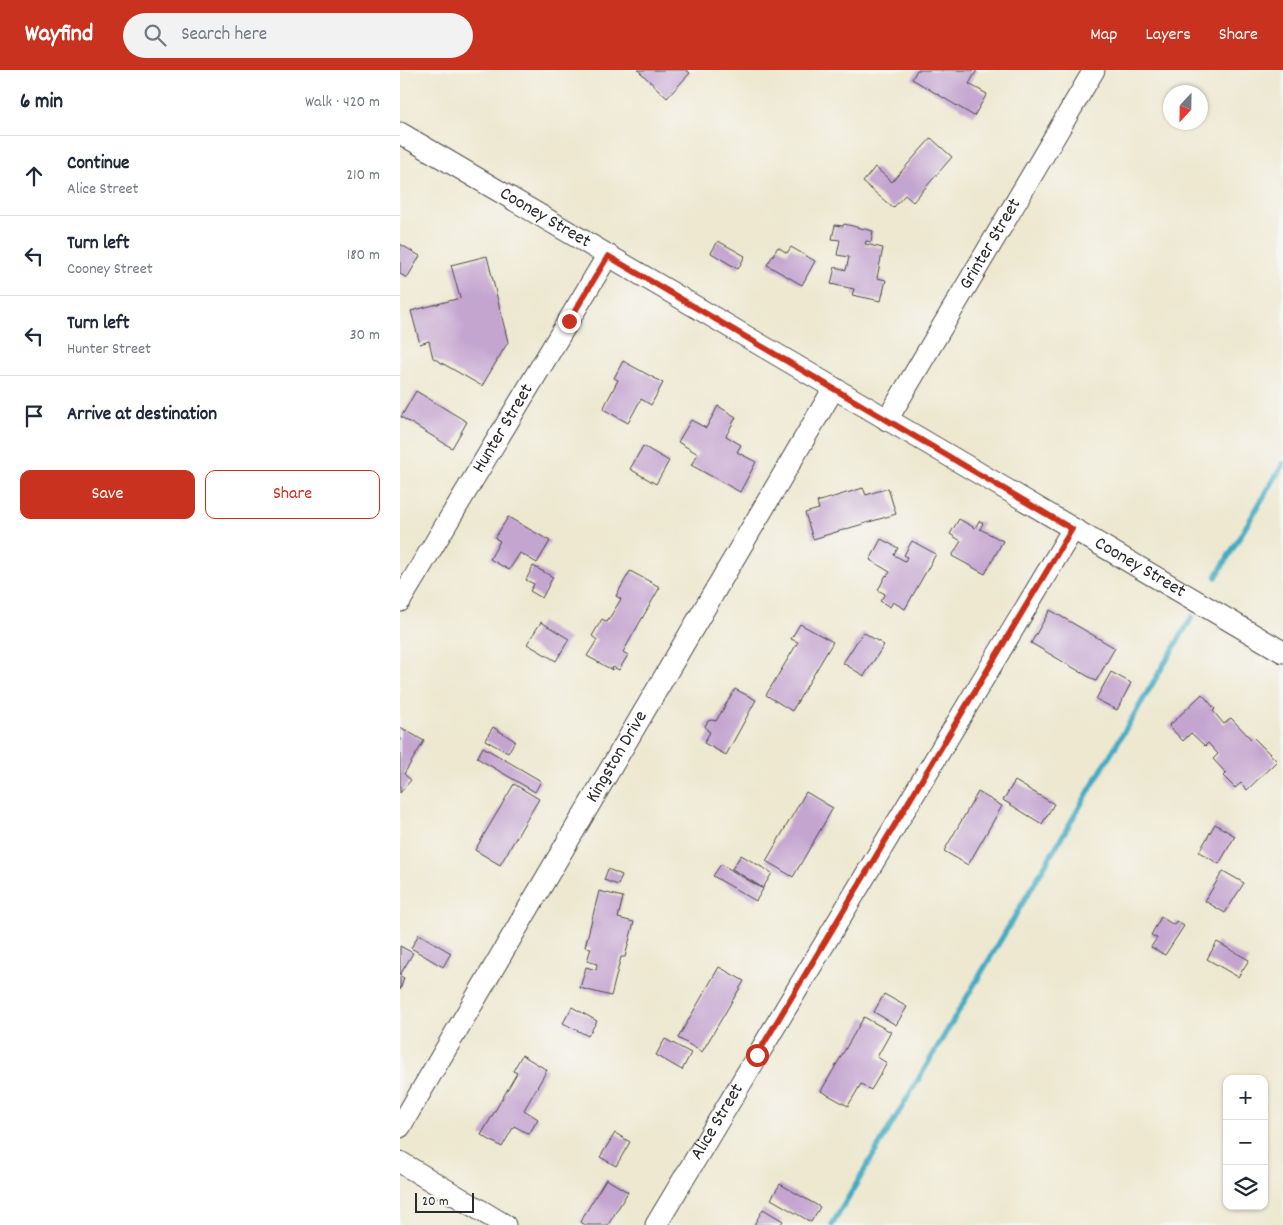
<!DOCTYPE html>
<html lang="en">
<head>
<meta charset="utf-8">
<style>
  body { margin:0; font-family:Dekko,sans-serif; background:#f2f2f3; color:#1f2937 }
  .controls { position:absolute; right:15px; bottom:15px; display:grid; overflow:hidden; border-radius:10px; box-shadow:0 1px 4px #0004 }
  .controls button { width:45px; height:45px; display:grid; place-items:center; padding:0; border:0; border-bottom:1px solid #e0e1e3; background:#fff; color:#1f2937; font:25px sans-serif }
  .compass { position:absolute; left:763px; top:15px; width:45px; height:45px; border-radius:50%; background:#fff; box-shadow:0 1px 4px #0004; rotate:202deg }
  .scale { position:absolute; left:15px; bottom:12px; width:59px; box-sizing:border-box; padding-left:5px; border:2px solid #2b2b2b; border-top:0; font-size:14px; line-height:18px; white-space:nowrap; color:#2b2b2b; -webkit-text-stroke:4px #f6f6f2; paint-order:stroke }
  .stop { position:absolute; width:15px; height:15px; margin:-11px; border:4px solid #c8321e; border-radius:50%; background:#fff }
  .stop.end { background:#c8321e; border-color:#fff; box-shadow:0 1px 5px #0008 }
  .list { margin:0; padding:0; list-style:none }
  h2 { display:flex; justify-content:space-between; align-items:center; height:65px; margin:0; padding:0 20px; font-size:21px }
  h2 small { font-size:16px; font-weight:400; color:#747a83 }
  .list li { display:grid; grid-template-columns:32px 1fr auto; gap:15px; align-items:center; box-sizing:border-box; height:80px; padding:0 20px; border-top:1px solid #e0e1e3 }
  .list b { display:block; font-size:19px; white-space:nowrap }
  .list p { margin:0; font-size:16px; white-space:nowrap; color:#747a83 }
  .list em { font-size:16px; font-style:normal; color:#747a83 }
  .actions { display:flex; gap:10px; padding:15px 20px }
  .actions a { flex:1; padding:11px 0; border:1px solid #c8321e; border-radius:10px; text-align:center; font-size:18px; color:#c8321e }
  .actions .main { background:#c8321e; color:#fff }
  .icon { flex:none; width:28px; height:28px; fill:none; stroke:currentColor; stroke-width:2; stroke-linecap:round; stroke-linejoin:round }
  .map { position:relative; flex:none; width:883px; height:1155px; overflow:hidden }
  header { display:flex; align-items:center; gap:30px; box-sizing:border-box; height:70px; padding:0 25px; background:#c8321e; color:#fff }
  header strong { font-size:24px }
  nav { display:flex; gap:28px; margin-inline-start:auto; font-size:18px }
  .search { width:350px; height:45px; background:#f2f2f3; display:flex; align-items:center; gap:12px; box-sizing:border-box; padding:0 18px; border-radius:28px; color:#747a83; font-size:19px }
  main { display:flex }
  aside { flex:1; background:#fff }
  .map>svg:first-child { display:block }
  .lines { fill:none; stroke-linecap:round; stroke-linejoin:round }
  .stream { stroke:#43abc3; stroke-width:5.5 }
  .building { fill:#c4a5d0 }
  .minor-casing { stroke:#484744; stroke-width:23 }
  .minor { stroke:#fff; stroke-width:21 }
  .route { stroke:#c8321e; stroke-width:6 }
  .labels { text-anchor:middle; dominant-baseline:central; stroke-width:4.5; stroke-linejoin:round; paint-order:stroke }
  .street-label { font-size:19px; fill:#2b2b2b; stroke:#f6f6f2 }
</style>
</head>
<body>
<header>
<strong>Wayfind</strong>
<div class="search"><svg class="icon" aria-label="search" viewBox="0 0 24 24"><circle cx="10" cy="10" r="6"/><path d="M15 15l6 6"/></svg>Search here</div>
<nav><a>Map</a><a>Layers</a><a>Share</a></nav>
</header>
<main>
<aside>
<h2>6 min<small>Walk · 420 m</small></h2>
<ul class="list">
<li><svg class="icon" aria-label="ahead" viewBox="0 0 24 24"><path d="M12 20V5M6 11l6-6 6 6"/></svg><div><b>Continue</b><p>Alice Street</p></div><em>210 m</em></li>
<li><svg class="icon" aria-label="left" viewBox="0 0 24 24"><path d="M17 20v-9H6M10 6l-5 5 5 5"/></svg><div><b>Turn left</b><p>Cooney Street</p></div><em>180 m</em></li>
<li><svg class="icon" aria-label="left" viewBox="0 0 24 24"><path d="M17 20v-9H6M10 6l-5 5 5 5"/></svg><div><b>Turn left</b><p>Hunter Street</p></div><em>30 m</em></li>
<li><svg class="icon" aria-label="arrive" viewBox="0 0 24 24"><path d="M6 21V4h12l-3 4 3 4H6"/></svg><div><b>Arrive at destination</b></div></li>
</ul>
<div class="actions"><a class="main">Save</a><a>Share</a></div>
</aside>
<div class="map">
<svg width="883" height="1155" viewBox="0 0 883 1155">
  <rect width="100%" height="100%" fill="#f6f6f2"/>
  <filter id="ink" filterUnits="userSpaceOnUse"><feTurbulence type="fractalNoise" baseFrequency=".02" numOctaves="2"/><feDisplacementMap in="SourceGraphic" scale="10" xChannelSelector="R" yChannelSelector="G"/><feConvolveMatrix kernelMatrix="1 2 1 2 8 2 1 2 1" color-interpolation-filters="sRGB"/></filter>
  <filter id="wash" filterUnits="userSpaceOnUse"><feTurbulence type="fractalNoise" baseFrequency=".0096" numOctaves="4" result="noise"/><feDisplacementMap in="SourceGraphic" scale="20" xChannelSelector="R" yChannelSelector="G"/><feGaussianBlur stdDeviation="1.12" result="paint"/><feColorMatrix in="noise" values="0 0 0 0 0 0 0 0 0 0 0 0 0 0 0 0 0 1.4 0 .05"/><feComposite in="paint" operator="in"/></filter>
  <g filter="url(#wash)">
    <rect width="100%" height="100%" fill="#eee8d0"/>
    <g class="lines">
      <g class="stream">
        <path d="M816 507 883 394"/>
        <path d="M432 1155 792 547"/>
      </g>
    </g>
    <g id="blocks">
      <g class="building">
        <path d="M238 0H286L290 3 267 28Z"/>
        <path d="M517 0H540L542 1 543 0H577L569 14 587 24 574 46 512 9Z"/>
        <path d="M531 68 552 87 513 132 505 125 493 138 463 112 475 97 492 112Z"/>
        <path d="M444 154 473 161 471 172 466 171 465 174 483 178 477 208 486 210 481 231 452 225 454 219 431 214 435 197 446 200 449 187 437 185 440 170 432 169 435 155 443 156Z"/>
        <path d="M318 171 345 186 338 199 311 183Z"/>
        <path d="M0 174 20 186 7 208 0 204Z"/>
        <path d="M378 177 387 183 391 177 415 191 402 215 367 195Z"/>
        <path d="M87 186 108 272 82 316 33 288 29 271 20 274 11 241 60 228 51 195Z"/>
        <path d="M223 291 263 313 251 335 241 329 228 353 203 339 218 310 214 308Z"/>
        <path d="M16 321 67 352 52 378 1 347Z"/>
        <path d="M318 336 336 347 326 366 341 375 337 382 356 392 340 422 291 395 298 384 278 372 291 350 306 358Z"/>
        <path d="M243 376 269 391 256 414 230 399Z"/>
        <path d="M463 418 466 425 488 418 496 444 413 469 405 443 419 439 417 432Z"/>
        <path d="M108 447 150 471 137 493 120 483 109 500 90 489 100 471 95 468Z"/>
        <path d="M559 449 575 458 579 451 583 453 580 459 603 471 585 504 552 486 561 471 550 464Z"/>
        <path d="M481 469 498 478 494 485 505 491 507 487 504 485 512 471 536 484 505 539 493 532 490 537 480 531 485 524 478 520 486 505 487 506 490 502 470 490Z"/>
        <path d="M133 496 153 507 142 528 130 521 134 514 126 510Z"/>
        <path d="M230 501 260 517 223 582 228 585 219 600 213 597 212 600 187 586 197 570 192 566 202 549 207 552 221 529 216 526Z"/>
        <path d="M650 540 715 578 696 611 631 573Z"/>
        <path d="M141 552 169 569 156 591 127 574Z"/>
        <path d="M400 554 433 572 392 641 366 625 398 572 391 569Z"/>
        <path d="M463 562 484 575 464 606 443 593Z"/>
        <path d="M711 602 731 613 717 640 696 629Z"/>
        <path d="M335 619 356 630 326 685 304 673 310 662 307 660 305 656 308 651 312 650 316 651Z"/>
        <path d="M802 624 815 639 813 641 824 654 831 648 851 669 853 667 877 691 847 720 841 713 835 718 823 706 826 703 813 689 818 684 808 673 805 676 791 663 783 671 769 656Z"/>
        <path d="M0 657 24 671 4 704 11 710 0 723Z"/>
        <path d="M93 657 115 671 108 683 85 670Z"/>
        <path d="M83 677 141 711 135 722 77 688Z"/>
        <path d="M615 711 654 734 642 754 603 730Z"/>
        <path d="M114 714 139 729 100 795 75 780Z"/>
        <path d="M406 722 433 738 393 807 366 791Z"/>
        <path d="M578 722 602 736 568 795 544 781Z"/>
        <path d="M815 754 835 766 819 794 799 782Z"/>
        <path d="M341 785 372 803 363 818 332 799Z"/>
        <path d="M321 794 363 819 356 831 313 806Z"/>
        <path d="M208 799 222 805 218 815 204 810Z"/>
        <path d="M823 801 844 813 825 843 805 831Z"/>
        <path d="M199 821 223 827 218 848 234 852 225 887H221L211 926 180 918 186 897 196 900 197 894 187 891 191 878 185 877Z"/>
        <path d="M761 847 774 855 776 851 784 856 765 885 751 877 757 868 751 865Z"/>
        <path d="M19 864 51 883 43 897 11 878Z"/>
        <path d="M817 872 849 890 838 907 807 889Z"/>
        <path d="M0 876 13 883 0 905Z"/>
        <path d="M319 897 344 911 302 982 278 968Z"/>
        <path d="M0 906 4 908 0 920Z"/>
        <path d="M484 924 507 937 496 955 474 942Z"/>
        <path d="M172 937 197 951 188 966 163 953Z"/>
        <path d="M464 947 491 962 477 987 487 993 471 1020 461 1014 448 1036 421 1021Z"/>
        <path d="M265 969 291 983 282 1000 256 985Z"/>
        <path d="M122 985 147 1000 124 1040 138 1049 129 1064 114 1056 102 1077 81 1065 117 1003 113 1001Z"/>
        <path d="M215 1063 230 1072 216 1096 200 1087Z"/>
        <path d="M206 1109 228 1122 208 1155H186L180 1152Z"/>
        <path d="M380 1114 420 1137 411 1152 371 1129Z"/>
        <path d="M363 1139 383 1151 380 1155H354Z"/>
      </g>
    </g>
  </g>
  <g filter="url(#ink)">
    <use href="#blocks" fill-opacity="0" stroke="#484744" stroke-width="1"/>
    <g class="lines">
      <g class="minor-casing">
        <g id="minor">
          <path id="s1" d="M0 63 883 582"/>
          <path id="s2" d="M487 350 694 0"/>
          <path id="s3" d="M0 531 208 185"/>
          <path id="s4" d="M0 1057 434 318"/>
          <path d="M0 1092 105 1155"/>
          <path id="s5" d="M256 1155 673 459"/>
        </g>
      </g>
      <use href="#minor" class="minor"/>
    </g>
  </g>
  <g class="lines" filter="url(#ink)">
    <path class="route" d="M169 251 208 186 672 459 357 985"/>
  </g>
  <g class="labels">
    <g class="street-label">
      <text stroke="none"><textPath href="#s1" startOffset="168">Cooney Street</textPath></text>
      <text stroke="none"><textPath href="#s2" startOffset="204">Grinter Street</textPath></text>
      <text stroke="none"><textPath href="#s3" startOffset="201">Hunter Street</textPath></text>
      <text stroke="none"><textPath href="#s1" startOffset="858">Cooney Street</textPath></text>
      <text stroke="none"><textPath href="#s4" startOffset="429">Kingston Drive</textPath></text>
      <text stroke="none"><textPath href="#s5" startOffset="120">Alice Street</textPath></text>
    </g>
  </g>
</svg>
<div class="controls">
<button>+</button>
<button>−</button>
<button><svg class="icon" aria-label="layers" viewBox="0 0 24 24"><path d="M12 4l9 5-9 5-9-5zM3 14l9 5 9-5"/></svg></button>
</div>
<svg class="compass" viewBox="-18 -18 36 36"><path d="M0-13l5 13h-10z" fill="#e53935"/><path d="M0 13l5-13h-10z" fill="#747a83"/></svg>
<div class="scale">20 m</div>
<div class="stop" style="left:357px;top:985px"></div>
<div class="stop end" style="left:169px;top:251px"></div>
</div>
</main>
</body>
</html>
